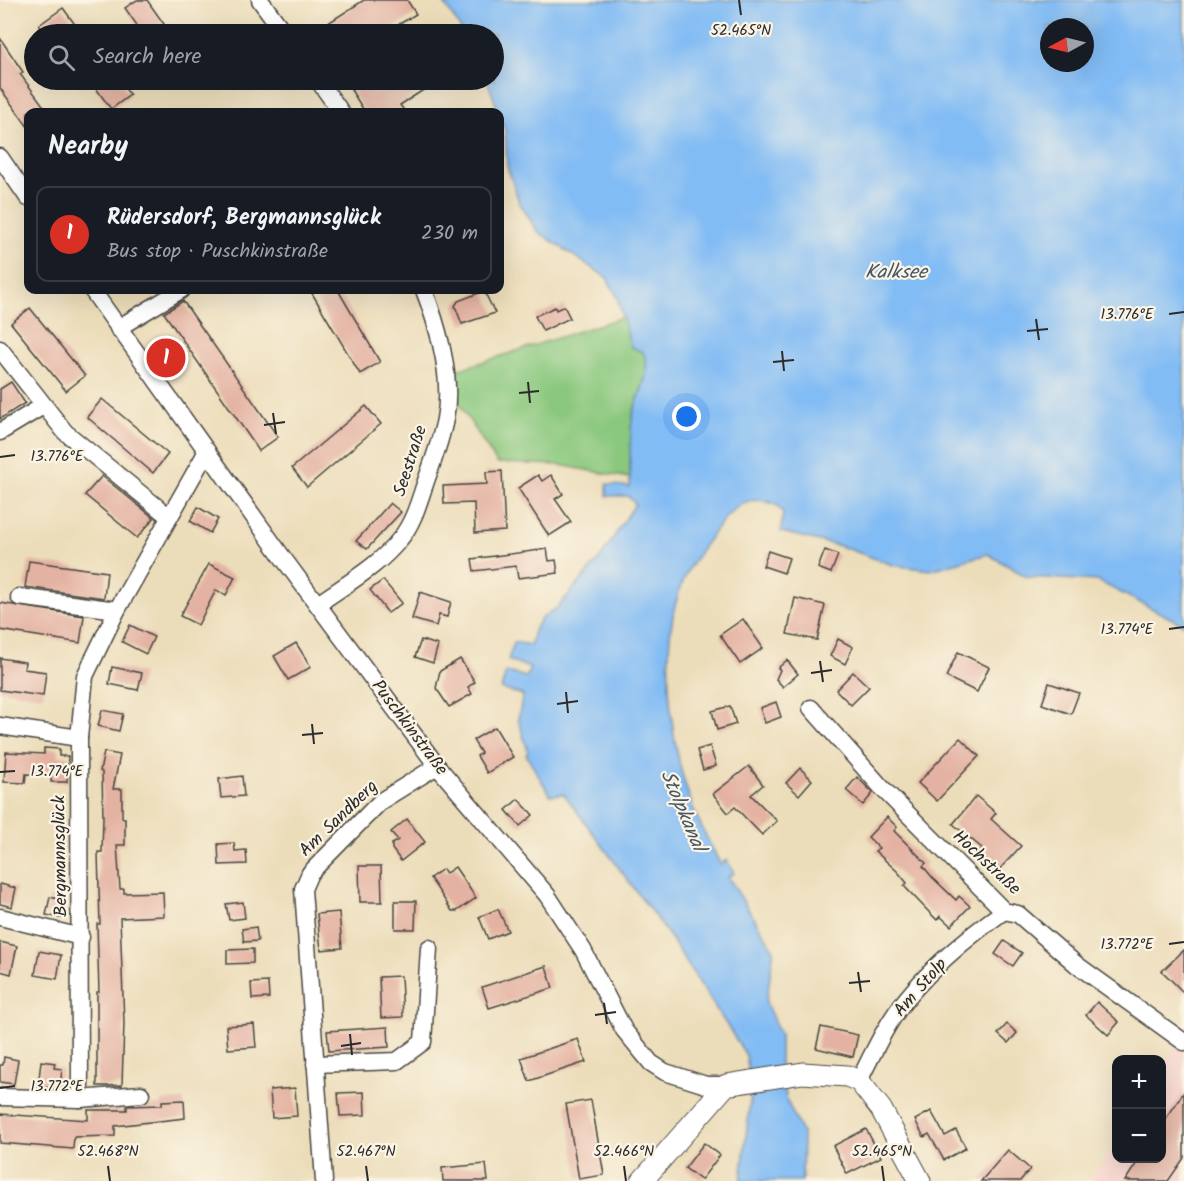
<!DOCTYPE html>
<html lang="en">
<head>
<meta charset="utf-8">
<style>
  body { margin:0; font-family:Kalam,sans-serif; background:#20242c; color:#f1f3f6 }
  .controls { position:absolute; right:18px; bottom:18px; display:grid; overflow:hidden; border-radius:12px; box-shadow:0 6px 24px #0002 }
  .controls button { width:54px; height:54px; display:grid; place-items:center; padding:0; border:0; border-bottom:2px solid #363941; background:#171b24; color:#f1f3f6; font:30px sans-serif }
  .compass { position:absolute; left:1040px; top:18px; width:54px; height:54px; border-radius:50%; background:#171b24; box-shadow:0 6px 24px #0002; rotate:263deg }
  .you { position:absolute; left:687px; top:417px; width:21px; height:21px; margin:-15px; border:4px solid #fff; border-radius:50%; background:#1a73e8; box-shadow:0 0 0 9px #1a73e833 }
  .badge { display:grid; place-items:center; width:39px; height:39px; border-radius:50%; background:#d93025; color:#fff; font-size:20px; font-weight:700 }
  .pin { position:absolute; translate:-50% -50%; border:3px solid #fff; box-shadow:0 2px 6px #0006 }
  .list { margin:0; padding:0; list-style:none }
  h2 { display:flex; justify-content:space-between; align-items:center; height:78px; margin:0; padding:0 24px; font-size:26px }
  h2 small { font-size:20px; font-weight:400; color:#9ea1a6 }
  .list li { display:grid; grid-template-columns:39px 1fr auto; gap:18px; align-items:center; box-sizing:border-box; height:96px; margin:0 12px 12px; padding:0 12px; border:2px solid #363941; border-radius:12px }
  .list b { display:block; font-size:22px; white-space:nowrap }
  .list p { margin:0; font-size:20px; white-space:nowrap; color:#9ea1a6 }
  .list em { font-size:20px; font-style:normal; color:#9ea1a6 }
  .icon { flex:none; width:33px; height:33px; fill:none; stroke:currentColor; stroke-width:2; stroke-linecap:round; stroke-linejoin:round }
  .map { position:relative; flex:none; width:1184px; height:1181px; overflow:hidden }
  .search { position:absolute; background:#171b24; box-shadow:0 6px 24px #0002; left:24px; top:24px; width:480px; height:66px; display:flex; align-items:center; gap:15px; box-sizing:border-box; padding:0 21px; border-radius:33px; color:#9ea1a6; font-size:22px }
  .panel { position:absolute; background:#171b24; box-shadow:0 6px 24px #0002; left:24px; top:108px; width:480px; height:186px; border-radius:12px }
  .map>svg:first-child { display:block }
  .built { fill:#f7d0cc }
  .green { fill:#8ac87e; stroke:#5a7a54; stroke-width:1.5 }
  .water { fill:#82bcf4; stroke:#567490; stroke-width:1.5; fill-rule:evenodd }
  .building { fill:#e4b2a2 }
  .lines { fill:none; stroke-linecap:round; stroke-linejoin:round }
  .minor-casing { stroke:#484640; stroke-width:19 }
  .major-casing { stroke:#484640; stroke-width:23 }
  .minor { stroke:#fff; stroke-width:16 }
  .major { stroke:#fff; stroke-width:21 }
  .ticks { fill:none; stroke:#2b2b2b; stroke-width:2 }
  .labels { text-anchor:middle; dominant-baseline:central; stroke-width:4.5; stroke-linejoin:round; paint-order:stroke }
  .street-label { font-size:18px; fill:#2b2b2b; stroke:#fcf5e5 }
  .water-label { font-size:20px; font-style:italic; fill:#455667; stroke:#fcf5e5 }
  .ticks-label { font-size:15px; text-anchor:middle; fill:#2b2b2b; stroke:#fcf5e5; stroke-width:4.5; stroke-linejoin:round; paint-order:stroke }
</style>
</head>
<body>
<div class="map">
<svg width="1184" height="1181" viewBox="0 0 1184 1181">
  <rect width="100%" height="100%" fill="#fcf5e5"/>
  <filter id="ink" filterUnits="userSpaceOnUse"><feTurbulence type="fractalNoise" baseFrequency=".0167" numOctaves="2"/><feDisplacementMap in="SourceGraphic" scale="12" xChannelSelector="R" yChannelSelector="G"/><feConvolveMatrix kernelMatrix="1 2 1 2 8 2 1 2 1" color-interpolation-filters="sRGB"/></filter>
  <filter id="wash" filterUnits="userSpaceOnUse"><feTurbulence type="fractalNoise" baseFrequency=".008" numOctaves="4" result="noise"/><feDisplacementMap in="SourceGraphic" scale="24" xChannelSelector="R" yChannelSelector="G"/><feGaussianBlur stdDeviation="1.35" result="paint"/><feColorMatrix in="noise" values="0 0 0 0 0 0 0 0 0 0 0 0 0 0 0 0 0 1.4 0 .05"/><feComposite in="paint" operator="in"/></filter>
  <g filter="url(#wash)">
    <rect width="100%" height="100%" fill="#ecddba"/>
    <path class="built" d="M1178 1043 1184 1048V1181H1090L1116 1140V1158H1162V1069Z"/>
    <path class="green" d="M623 317 631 347 643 352C654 375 634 398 632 421 630 440 631 459 630 478L559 465 497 463 457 401 451 372Z"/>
    <path class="water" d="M442 0H1184V625L1098 581 1027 577 988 554 930 570 893 565 840 546 781 532 783 513 778 506C751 492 734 505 718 527 706 543 693 559 685 577 657 637 669 742 691 802 698 823 711 844 720 864L727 860 734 873 728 877 774 950 766 1003 780 1035V1066L787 1101 803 1135 802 1181H741L751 1092 746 1055 668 934 564 794 550 795 526 755 528 751 518 719 523 695 501 689 506 672 527 677 530 668 508 660 514 642 531 645C533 628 539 616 556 609L601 557 635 504 628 496H607V484L630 487C630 465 629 442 632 420 635 398 654 375 643 352L631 347 617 297 607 278 537 231 519 202 507 166 505 130 487 80H494V34H464ZM1049 27H1085V63H1049Z"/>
    <g id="blocks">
      <g class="building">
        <path d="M137 0H147L171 34H143L125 8Z"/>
        <path d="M364 0H407L416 14 383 34H311Z"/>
        <path d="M63 8 82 34H46L39 25Z"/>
        <path d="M0 38 23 72 20 74 48 112H28V127L0 88Z"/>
        <path d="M106 80H119L130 95 111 109 95 87Z"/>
        <path d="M354 80H439L400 105 405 112H365L351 90 358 86Z"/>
        <path d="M310 290H338L380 362 360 374Z"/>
        <path d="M484 291 495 313 462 324 455 306 458 301Z"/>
        <path d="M183 301 278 437 259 451 164 313Z"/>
        <path d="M564 306 570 318 543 331 535 316 555 307 556 310Z"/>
        <path d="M30 308 85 376 66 391 11 323Z"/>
        <path d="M11 382 25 403 0 419V389Z"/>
        <path d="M102 399 168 454 153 473 87 417Z"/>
        <path d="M366 406 381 424 307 487 292 468Z"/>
        <path d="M502 471 505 531 475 533 474 503 444 504 443 486 487 484 486 472Z"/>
        <path d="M538 475 542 481 551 475 563 494 555 499 571 522 549 536 518 488Z"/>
        <path d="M102 476 154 518 137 538 85 495Z"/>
        <path d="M390 503 401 512 367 549 356 541Z"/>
        <path d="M198 507 218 519 210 533 190 521Z"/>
        <path d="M547 549 549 561 556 560 558 573 518 578 516 566 474 571 472 559Z"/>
        <path d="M825 550 838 555 831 573 818 568Z"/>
        <path d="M768 551 789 558 784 573 763 566Z"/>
        <path d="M29 561 107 572 104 598 25 587Z"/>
        <path d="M209 564 235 577 226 595 216 590 198 625 180 616Z"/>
        <path d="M383 580 402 603 388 613 370 590Z"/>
        <path d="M420 592 451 602 447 617 439 615 436 626 412 619Z"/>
        <path d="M795 598 825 605 817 640 787 634Z"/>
        <path d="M0 603 84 616 80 643 0 630Z"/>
        <path d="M743 619 763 648 740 664 720 635Z"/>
        <path d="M130 625 154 637 146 654 122 642Z"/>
        <path d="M838 639 853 647 845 664 830 656Z"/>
        <path d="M421 640 438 645 433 663 415 657Z"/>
        <path d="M296 643 311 667 288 680 274 656Z"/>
        <path d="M958 652 989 667 977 692 946 677Z"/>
        <path d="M0 658 25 662 24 669 46 672 43 696 0 690Z"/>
        <path d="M460 659 475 682 468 687 472 694 449 707 436 688 440 671Z"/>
        <path d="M787 660 798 674 783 687 776 679 780 670 778 668Z"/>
        <path d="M112 667 142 673 138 690 109 684Z"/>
        <path d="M853 672 869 687 851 705 836 690Z"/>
        <path d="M1049 683 1079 693 1071 714 1042 704Z"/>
        <path d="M776 702 781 717 765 723 760 708Z"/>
        <path d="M730 706 736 724 717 730 712 711Z"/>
        <path d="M102 710 123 714 119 731 98 726Z"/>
        <path d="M495 727 513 757 487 773 477 756 481 753 473 740Z"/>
        <path d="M960 738 979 756 937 801 918 783Z"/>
        <path d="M710 746 716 766 703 770 697 750Z"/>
        <path d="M44 748 59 749V756H68L67 782H51V775L26 774 25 783 4 782 6 752 44 754Z"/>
        <path d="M104 752 120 755 113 789H122V818H125V845H117L120 889H124V893L163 892 164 916 120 918 124 1023 122 1085 107 1086H97V992H99L97 924H100L98 852H102L103 818 102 772 100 771Z"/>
        <path d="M749 766 763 785 751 795 777 821 762 835 735 807 728 813 713 794Z"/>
        <path d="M800 768 812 780 799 795 786 783Z"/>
        <path d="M242 776 244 796 221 798 219 779Z"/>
        <path d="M857 777 873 793 863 805 846 790Z"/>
        <path d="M976 796 996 813 991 819 1021 846 995 874 976 856 983 849 953 824Z"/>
        <path d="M518 799 533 815 520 826 506 810Z"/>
        <path d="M887 817 897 827 894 831 926 863 923 866 932 877 956 900 959 896 970 906 951 926 940 916 937 920 927 910 904 886 907 883 898 872 875 851 879 848 868 837Z"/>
        <path d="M407 819 425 842 401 861 392 849V844L398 840 391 832Z"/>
        <path d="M234 843 235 851 246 850 247 864 219 865 218 844Z"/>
        <path d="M359 866H381L382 902H360Z"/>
        <path d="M455 867 476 898 457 911H452L430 878 443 869 446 873Z"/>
        <path d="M0 884 16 888 12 907 0 904Z"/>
        <path d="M50 897 65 901 61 918 46 915Z"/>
        <path d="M395 901H416L415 929H395Z"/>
        <path d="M243 902 245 918 229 920 226 904Z"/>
        <path d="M498 909 508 931 488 939 479 917Z"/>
        <path d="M339 912 342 948 321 950 317 914Z"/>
        <path d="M256 927 258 941 244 942 242 929Z"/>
        <path d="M1004 941 1022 953 1013 966 995 954Z"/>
        <path d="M0 942 17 946 11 974 0 971Z"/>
        <path d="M253 949V963L227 964V950Z"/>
        <path d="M1184 950V993L1162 971Z"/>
        <path d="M39 951 61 955 57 979 35 975Z"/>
        <path d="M546 966 553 988 489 1008 482 987Z"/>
        <path d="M401 976 403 1017 381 1018 379 977Z"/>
        <path d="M268 982 269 998 252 999 251 983Z"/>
        <path d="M1097 1002 1119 1022 1108 1035 1086 1015Z"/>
        <path d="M254 1024 256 1047 228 1049 226 1026Z"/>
        <path d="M1007 1024 1017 1033 1008 1043 998 1034Z"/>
        <path d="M388 1027 389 1047 329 1051 327 1031Z"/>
        <path d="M821 1027 858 1035 853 1057 816 1048Z"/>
        <path d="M578 1039 586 1062 529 1081 521 1058Z"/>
        <path d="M4 1057 18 1060 14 1084 0 1082V1065H3Z"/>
        <path d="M41 1061 55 1063 54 1068 62 1069 60 1088 38 1087Z"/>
        <path d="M295 1088 297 1116 272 1118 270 1090Z"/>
        <path d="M364 1092 365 1115 340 1116 338 1093Z"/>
        <path d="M1184 1092V1158L1168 1181H1125L1140 1158H1161V1126Z"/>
        <path d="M184 1100 185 1118 115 1126V1136L74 1137 73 1149 0 1143V1114L88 1120V1110H127V1106L162 1105V1101Z"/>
        <path d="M591 1100 604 1175 579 1179 566 1104Z"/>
        <path d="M931 1111 945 1136 956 1130 966 1148 944 1160 929 1134 924 1137 915 1120Z"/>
        <path d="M866 1129 881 1157 847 1174 833 1146Z"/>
        <path d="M704 1143 720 1155 701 1180 685 1168Z"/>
        <path d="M1008 1150 1030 1169 1020 1181H981Z"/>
        <path d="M486 1164 488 1181H443L442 1168Z"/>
      </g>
    </g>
  </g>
  <g filter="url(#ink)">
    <use href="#blocks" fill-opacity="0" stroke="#484640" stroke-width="1.5"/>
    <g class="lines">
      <g class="minor-casing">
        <g id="minor">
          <path d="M260 0 285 34"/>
          <path d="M318 80 341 112"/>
          <path d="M0 157 28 198"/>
          <path d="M92 290 283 558 437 766 547 895 583 950 624 1030 651 1063 665 1072 706 1085H726"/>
          <path d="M118 328 181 290"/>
          <path d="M0 349 65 432 168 516"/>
          <path d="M0 432 43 406"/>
          <path d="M19 597 117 610"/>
          <path d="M318 604C346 584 379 566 400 539 414 522 419 501 426 481 433 461 441 440 445 419 453 377 439 329 424 290"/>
          <path d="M811 708 883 789 1004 911 1018 914 1077 965 1184 1042"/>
          <path d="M0 726 79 738"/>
          <path d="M0 917 81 937"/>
          <path d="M315 1064 397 1061 423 1042 429 948"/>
          <path d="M859 1081C873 1053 887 1022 907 998 935 964 969 936 1004 911"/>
          <path d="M0 1097 80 1099 141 1094"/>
          <path d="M80 1099 79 738 85 676 117 610 207 451"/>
          <path d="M324 1181 303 889 310 873 381 801 437 766"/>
        </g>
      </g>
      <g class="major-casing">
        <path id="major" d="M642 1181 726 1085 803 1073 847 1076 859 1081 881 1109 920 1181"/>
      </g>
      <use href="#minor" class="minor"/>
      <use href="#major" class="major"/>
    </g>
  </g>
  <path class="ticks" d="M739 0 741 15M1169 314 1184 312M1036 319 1039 340M1027 331 1048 329M782 351 784 371M773 362 794 360M528 382 530 403M519 393 539 391M273 413 276 434M264 425 285 422M0 457 15 455M1169 629 1184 627M820 661 823 682M811 673 832 670M566 692 568 713M557 704 578 701M312 724 314 744M302 735 323 733M0 772 15 771M1169 944 1184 942M858 972 861 992M849 983 870 981M604 1003 607 1024M595 1015 616 1012M350 1034 352 1055M341 1046 361 1043M0 1088 15 1086M108 1166 110 1181M366 1166 368 1181M624 1166 626 1181M882 1166 884 1181"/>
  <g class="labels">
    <g class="street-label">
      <text transform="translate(411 461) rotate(-72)">Seestraße</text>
      <text transform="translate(409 728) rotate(53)">Puschkinstraße</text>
      <text transform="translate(339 819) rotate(-44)">Am Sandberg</text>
      <text transform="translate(61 856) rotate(-91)">Bergmannsglück</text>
      <text transform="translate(986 863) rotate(43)">Hochstraße</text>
      <text transform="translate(921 988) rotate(-49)">Am Stolp</text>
    </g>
    <g class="water-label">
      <text x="896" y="273">Kalksee</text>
      <text transform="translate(682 811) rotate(67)">Stolpkanal</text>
    </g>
  </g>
  <g class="ticks-label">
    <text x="741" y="35">52.465°N</text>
    <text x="1127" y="319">13.776°E</text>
    <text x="57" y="461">13.776°E</text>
    <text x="1127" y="634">13.774°E</text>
    <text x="57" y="776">13.774°E</text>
    <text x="1127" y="949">13.772°E</text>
    <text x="57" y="1091">13.772°E</text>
    <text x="108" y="1156">52.468°N</text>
    <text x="366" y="1156">52.467°N</text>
    <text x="624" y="1156">52.466°N</text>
    <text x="882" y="1156">52.465°N</text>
  </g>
</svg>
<div class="controls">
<button>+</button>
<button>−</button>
</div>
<svg class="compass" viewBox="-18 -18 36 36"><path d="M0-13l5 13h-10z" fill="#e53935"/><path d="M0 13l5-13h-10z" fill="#9ea1a6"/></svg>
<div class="you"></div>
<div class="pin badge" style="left:166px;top:358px">1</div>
<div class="search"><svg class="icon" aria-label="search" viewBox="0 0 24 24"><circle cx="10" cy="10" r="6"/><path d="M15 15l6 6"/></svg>Search here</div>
<section class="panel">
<h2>Nearby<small></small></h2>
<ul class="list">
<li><span class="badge">1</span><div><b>Rüdersdorf, Bergmannsglück</b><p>Bus stop · Puschkinstraße</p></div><em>230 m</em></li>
</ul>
</section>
</div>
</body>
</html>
